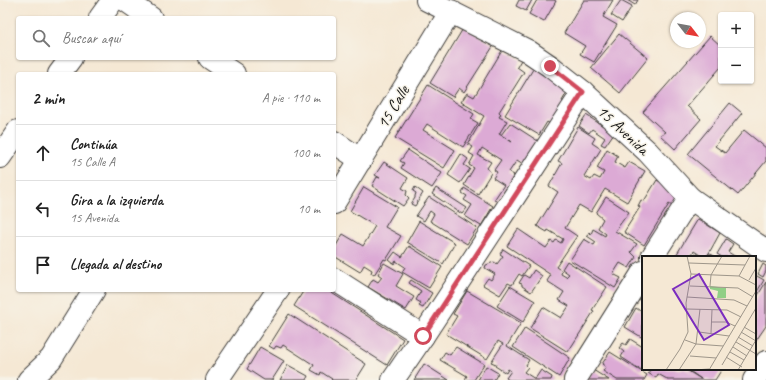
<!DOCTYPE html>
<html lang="es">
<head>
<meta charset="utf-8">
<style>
  body { margin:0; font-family:Caveat,sans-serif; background:#f6f6f6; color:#222 }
  .controls { position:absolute; right:12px; top:12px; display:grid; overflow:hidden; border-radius:4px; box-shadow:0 1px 3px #0004 }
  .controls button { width:36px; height:36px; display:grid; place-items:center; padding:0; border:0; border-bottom:1px solid #e0e0e0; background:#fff; color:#222; font:20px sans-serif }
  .compass { position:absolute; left:670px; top:12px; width:36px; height:36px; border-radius:50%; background:#fff; box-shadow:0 1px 3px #0004; rotate:121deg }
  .stop { position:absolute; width:12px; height:12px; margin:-9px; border:3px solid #d1495b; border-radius:50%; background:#fff }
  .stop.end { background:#d1495b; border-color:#fff; box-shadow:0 1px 4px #0008 }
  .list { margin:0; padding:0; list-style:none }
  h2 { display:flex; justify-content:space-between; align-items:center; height:52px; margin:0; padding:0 16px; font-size:17px }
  h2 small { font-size:13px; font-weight:400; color:#767676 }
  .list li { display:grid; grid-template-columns:26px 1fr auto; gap:12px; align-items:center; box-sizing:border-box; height:56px; padding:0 16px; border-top:1px solid #e0e0e0 }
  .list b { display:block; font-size:15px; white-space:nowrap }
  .list p { margin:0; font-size:13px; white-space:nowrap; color:#767676 }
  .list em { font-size:13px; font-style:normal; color:#767676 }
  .icon { flex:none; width:22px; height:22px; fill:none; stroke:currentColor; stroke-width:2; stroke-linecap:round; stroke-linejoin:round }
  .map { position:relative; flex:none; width:766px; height:380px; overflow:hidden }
  .search { position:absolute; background:#fff; box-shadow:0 1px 3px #0004; left:16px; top:16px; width:320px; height:44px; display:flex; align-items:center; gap:10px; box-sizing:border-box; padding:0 14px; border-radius:4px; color:#767676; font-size:15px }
  .panel { position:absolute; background:#fff; box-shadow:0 1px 3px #0004; left:16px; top:72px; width:320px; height:220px; border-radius:4px }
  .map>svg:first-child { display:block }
  .building { fill:#dcaad5 }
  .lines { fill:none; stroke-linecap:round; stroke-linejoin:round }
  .street-casing { stroke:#3d3b38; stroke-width:24 }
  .street { stroke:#fff; stroke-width:22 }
  .route { stroke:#d1495b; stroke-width:5 }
  .labels { text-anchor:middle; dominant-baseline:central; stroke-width:3; stroke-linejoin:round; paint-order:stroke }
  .street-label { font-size:17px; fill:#1c1c1c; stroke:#f7f3e8 }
  .inset-road { fill:none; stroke:#9e968a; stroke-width:1 }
  .view { fill:#7b2cbf; fill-opacity:0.15; stroke:#7b2cbf; stroke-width:2 }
  .inset-edge { fill:none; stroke:#1c1c1c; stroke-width:2 }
</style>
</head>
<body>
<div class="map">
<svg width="766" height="380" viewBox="0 0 766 380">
  <rect width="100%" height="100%" fill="#f7f3e8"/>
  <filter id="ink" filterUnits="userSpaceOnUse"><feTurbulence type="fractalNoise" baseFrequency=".025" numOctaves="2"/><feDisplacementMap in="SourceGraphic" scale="8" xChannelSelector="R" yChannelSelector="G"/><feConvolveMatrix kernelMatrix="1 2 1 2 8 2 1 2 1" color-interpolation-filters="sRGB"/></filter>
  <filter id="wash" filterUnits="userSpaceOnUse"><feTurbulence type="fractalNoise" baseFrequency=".012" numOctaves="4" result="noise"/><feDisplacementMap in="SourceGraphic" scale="16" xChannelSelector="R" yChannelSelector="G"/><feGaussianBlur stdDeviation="0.9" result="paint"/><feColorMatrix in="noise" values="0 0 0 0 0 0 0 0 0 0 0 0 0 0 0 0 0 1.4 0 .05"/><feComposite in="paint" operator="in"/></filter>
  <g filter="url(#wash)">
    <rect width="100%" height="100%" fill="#f5e8d4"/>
    <g id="blocks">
      <g class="building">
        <path d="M519 0H532L526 11 516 6Z"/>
        <path d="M537 0H554L556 1 544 22 529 14Z"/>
        <path d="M584 0H613L603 17 617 25 594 62 580 54 585 46 564 33Z"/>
        <path d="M621 0 632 6 622 22 611 15Z"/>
        <path d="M627 0H638L635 5Z"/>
        <path d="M464 27 494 45 464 92 459 88 453 97 430 83Z"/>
        <path d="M619 34 648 58 620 93 591 68Z"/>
        <path d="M710 36 721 46V67L687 106 701 119 675 149 660 135 665 132 643 112Z"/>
        <path d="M503 49 521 60 517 67 524 72 499 112 501 114 499 117 507 121 499 134 512 142 511 141 501 135 510 123 538 141 523 164 517 160 509 172 514 175 498 202 494 200 504 185 493 178 497 172 494 170 501 160 482 148 478 155 491 162 487 168 491 173 478 194 464 185 474 168 469 165 474 156 469 153 473 147 468 144 484 116 461 102 467 93 474 97Z"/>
        <path d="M535 66 570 87 562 101 565 103 552 125 547 122 539 135 505 115Z"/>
        <path d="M428 85 474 114 471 119 478 123 463 147 427 124 423 130 455 150 444 168 395 138Z"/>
        <path d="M730 103 742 113 715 146 725 153 744 130 766 148V161L738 195 688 154Z"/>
        <path d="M586 115 614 133 605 146 601 144 605 138 592 129 589 133 579 126Z"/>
        <path d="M578 127 595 138 592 143 601 149 584 176 591 180 594 176 600 179 604 172 597 168 607 149 618 156 615 162 625 168 629 162 645 171 627 202 605 189 591 212 579 205 565 228 577 236 556 267 562 271 561 274 566 277 569 274 562 269 567 261 607 287 592 310 594 311 568 352 530 328 543 307 561 318 569 306 559 300 564 292 547 281 551 275 507 246 518 229 546 248 551 241 554 243 556 240 561 243 563 239 548 230 547 232 537 226 558 192 549 186 562 163 558 161Z"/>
        <path d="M408 150 442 173 432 188 401 168 404 163 400 161Z"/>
        <path d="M461 154 468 159 464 165 470 169 460 183 448 175Z"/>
        <path d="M384 162 408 178 402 188 407 191 406 195 409 198 403 206 372 186 377 177 380 178 375 175Z"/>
        <path d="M657 180 679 194 672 206 669 204 644 245 624 232 640 207 638 206 641 200 644 201Z"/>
        <path d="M364 187 397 207 385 227 401 236 386 260 384 259 374 275 371 273 372 270 364 265 360 272 334 256V249L343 234 363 246 375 226 350 211Z"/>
        <path d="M415 187 423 193 415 206 411 204 415 198V196L416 193 413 191Z"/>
        <path d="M436 188 467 208 462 214 432 194Z"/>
        <path d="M464 188 493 206 481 226 465 216 472 205 464 200 467 196 462 193Z"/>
        <path d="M429 197 477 228 467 244 430 221 434 214 430 211 424 221 416 216Z"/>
        <path d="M606 197 629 212 615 231 637 244 631 252 636 257 629 268 620 263 613 274 621 278 615 288 570 260 584 239 594 245 596 242 587 236 589 232 591 234 593 229 605 236 606 234 598 228 603 219 596 213Z"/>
        <path d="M698 219 720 233 709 253 716 257H706L709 253 706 257H703L694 251 690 257H675Z"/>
        <path d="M419 221 455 243 443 264 407 242Z"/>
        <path d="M726 239 733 244 728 252 736 257H722L717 254Z"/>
        <path d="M409 246 442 267 429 288 402 272 405 267 396 261 394 264 389 260 395 252 402 257Z"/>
        <path d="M503 249 529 266 522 276 519 274 512 285 508 283 500 295 483 285 488 278 491 280 495 274 485 268 486 265 494 262 497 264 503 256 500 254Z"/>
        <path d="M384 263 403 274 396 286 414 297 406 310 368 287 373 279 378 282 382 277 378 274Z"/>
        <path d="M763 264 766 266V271L763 277 758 274Z"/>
        <path d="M534 270 542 276 531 292 522 286V284L519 283 524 275 529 278Z"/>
        <path d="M755 275 764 280 755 295Z"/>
        <path d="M411 280 432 293 423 308 419 306 421 303 416 300 421 291 409 283Z"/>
        <path d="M766 282V326L755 342V300Z"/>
        <path d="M510 286 535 301 523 322 497 306Z"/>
        <path d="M304 290H327L403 339 387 365 294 306Z"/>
        <path d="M467 291 521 323 507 346 529 360 526 365 528 367 524 372 535 379 541 370 552 377 551 380H509L506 378 511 371 508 369 506 373 495 366 496 364 491 362 503 344 498 341 487 359 446 334 457 316 453 314Z"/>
        <path d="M636 308 643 313V338L625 327Z"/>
        <path d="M289 314 366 364 356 380H331L332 379 321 372 320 375 311 370 314 365 283 345 281 348 276 346 274 349 269 346Z"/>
        <path d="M525 328 570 358 559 377 513 347Z"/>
        <path d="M630 339 643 347V366L641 370 621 357 624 352 619 348 623 343 626 345Z"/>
        <path d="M260 347 284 361 272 380H264L247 369Z"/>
        <path d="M456 347 484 364 474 380H466L465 379 467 376 440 360 445 352 450 355Z"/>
        <path d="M610 352 647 375 644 380H617L603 371 606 367 602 364Z"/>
        <path d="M424 364 449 380H414Z"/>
        <path d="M288 365 308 376 306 380H280Z"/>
        <path d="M486 366 498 373 494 380H478Z"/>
        <path d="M651 369H685L701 379 687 369H722L715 380H667V379L658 374 656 378 648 373Z"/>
        <path d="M593 370 609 380H587Z"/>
      </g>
    </g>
  </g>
  <g filter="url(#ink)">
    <use href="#blocks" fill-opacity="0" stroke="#3d3b38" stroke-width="1"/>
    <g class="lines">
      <g class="street-casing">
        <g id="street">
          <path d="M125 0 151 18"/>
          <path d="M427 0 528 51 550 66 583 92 648 152 690 198 766 251"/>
          <path d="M100 18 113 0"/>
          <path d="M210 58 234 74"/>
          <path d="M59 74 71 58"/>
          <path d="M334 142 361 160"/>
          <path d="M0 157 18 131"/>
          <path d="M334 203 451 11"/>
          <path d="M652 257 690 198"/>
          <path d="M334 279 423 336"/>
          <path d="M29 380 51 359 94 290"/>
          <path d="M217 380 278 290"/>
          <path d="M393 380 423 336 583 92"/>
          <path d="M575 380 643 272"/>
          <path d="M754 380 766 362"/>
        </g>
      </g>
      <use href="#street" class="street"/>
    </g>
  </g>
  <g class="lines" filter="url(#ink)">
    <path class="route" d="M423 336 583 92 550 66"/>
  </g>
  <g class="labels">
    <g class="street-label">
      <text transform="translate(393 107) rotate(-59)">15 Calle</text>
      <text transform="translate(623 130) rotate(43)">15 Avenida</text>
    </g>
  </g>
  <g transform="translate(642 256)">
    <rect width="114" height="114" fill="#f5e8d4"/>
    <path d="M68 30 84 32V42H75L76 35 68 33Z" fill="#91cf86"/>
    <path class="inset-road" d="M47 7 103 9M49 18 97 20 114 29M97 20 108 0M107 24 114 12M48 30 96 32 111 41M68 30 69 19 80 0M45 41 92 44 105 50M45 53 85 54 99 61M69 66H84L93 70M102 71 114 78M57 76 87 80M99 76 114 85M69 77 70 54M96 81 111 90M43 84 54 88 81 90M94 86 114 98M91 91 105 100M88 96 102 104M48 100 74 102M84 101 100 111M80 109 114 52M24 114 38 93 46 76 44 47 49 18 45 0M37 114 54 88 58 53M52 114 67 113M67 114 114 35M96 114 114 84"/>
    <path class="view" d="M57 18 87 69 62 84 31 33Z"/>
    <rect width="114" height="114" class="inset-edge"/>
  </g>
</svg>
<div class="controls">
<button>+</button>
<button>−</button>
</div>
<svg class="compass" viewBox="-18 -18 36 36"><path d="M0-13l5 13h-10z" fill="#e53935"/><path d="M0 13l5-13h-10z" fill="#767676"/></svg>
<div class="stop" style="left:423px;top:336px"></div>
<div class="stop end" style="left:550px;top:66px"></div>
<div class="search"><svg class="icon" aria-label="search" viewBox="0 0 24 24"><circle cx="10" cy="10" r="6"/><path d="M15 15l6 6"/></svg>Buscar aquí</div>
<section class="panel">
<h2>2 min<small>A pie · 110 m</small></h2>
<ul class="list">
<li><svg class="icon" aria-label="ahead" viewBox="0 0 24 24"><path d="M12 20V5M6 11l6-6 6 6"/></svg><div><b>Continúa</b><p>15 Calle A</p></div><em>100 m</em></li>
<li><svg class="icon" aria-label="left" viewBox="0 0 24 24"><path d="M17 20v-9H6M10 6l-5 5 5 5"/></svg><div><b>Gira a la izquierda</b><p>15 Avenida</p></div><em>10 m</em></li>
<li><svg class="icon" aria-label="arrive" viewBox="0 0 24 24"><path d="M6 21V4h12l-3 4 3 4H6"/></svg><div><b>Llegada al destino</b></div></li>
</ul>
</section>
</div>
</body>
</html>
